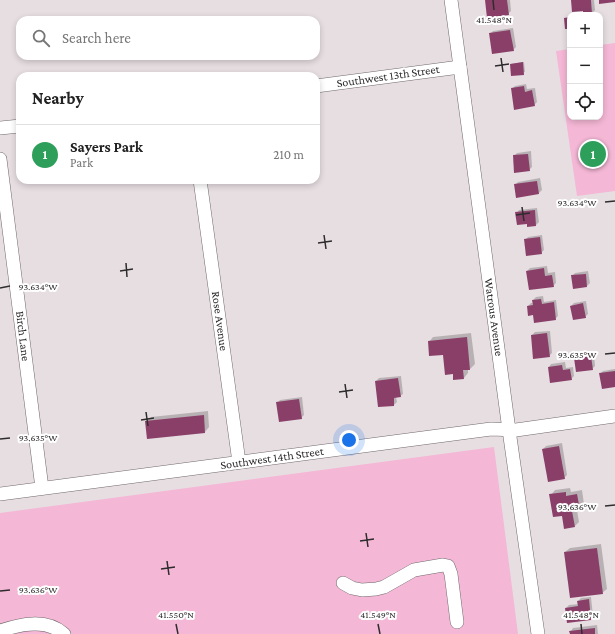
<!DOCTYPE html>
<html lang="en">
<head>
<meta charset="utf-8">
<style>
  body { margin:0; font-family:"Crimson Pro",serif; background:#f6f6f6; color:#222 }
  .controls { position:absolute; right:12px; top:12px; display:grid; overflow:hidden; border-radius:8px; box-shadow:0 2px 6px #0003 }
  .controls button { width:36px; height:36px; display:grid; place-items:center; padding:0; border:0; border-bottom:1px solid #e0e0e0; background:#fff; color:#222; font:20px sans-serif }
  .you { position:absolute; left:349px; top:440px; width:14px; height:14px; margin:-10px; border:3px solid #fff; border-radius:50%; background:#1a73e8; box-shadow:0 0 0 6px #1a73e833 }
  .badge { display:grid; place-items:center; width:26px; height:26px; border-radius:50%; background:#3a8284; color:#fff; font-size:13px; font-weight:700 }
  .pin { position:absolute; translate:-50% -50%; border:2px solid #fff; box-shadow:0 1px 4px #0006 }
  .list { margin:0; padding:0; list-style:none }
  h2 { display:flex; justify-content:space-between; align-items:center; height:52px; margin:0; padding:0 16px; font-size:17px }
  h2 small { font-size:13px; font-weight:400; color:#767676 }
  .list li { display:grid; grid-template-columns:26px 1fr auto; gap:12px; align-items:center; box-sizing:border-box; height:60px; padding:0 16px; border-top:1px solid #e0e0e0 }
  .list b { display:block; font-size:15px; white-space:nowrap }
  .list p { margin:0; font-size:13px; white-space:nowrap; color:#767676 }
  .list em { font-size:13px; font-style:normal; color:#767676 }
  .icon { flex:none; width:22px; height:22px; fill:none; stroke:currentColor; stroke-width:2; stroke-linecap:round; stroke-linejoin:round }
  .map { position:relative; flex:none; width:615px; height:634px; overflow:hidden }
  .search { position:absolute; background:#fff; box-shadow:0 2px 6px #0003; left:16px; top:16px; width:304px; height:44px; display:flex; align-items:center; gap:10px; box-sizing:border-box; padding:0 14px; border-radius:12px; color:#767676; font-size:15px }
  .panel { position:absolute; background:#fff; box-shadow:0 2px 6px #0003; left:16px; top:72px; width:304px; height:112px; border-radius:12px }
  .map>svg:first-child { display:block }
  .green { fill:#f4b7d5 }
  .shadow { fill:#0003 }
  .building { fill:#8a3f69 }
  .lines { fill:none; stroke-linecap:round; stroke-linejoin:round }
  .minor-casing { stroke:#71696d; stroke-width:14 }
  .minor { stroke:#fff; stroke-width:13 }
  .ticks { fill:none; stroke:#2f2c2e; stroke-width:1.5 }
  .labels { text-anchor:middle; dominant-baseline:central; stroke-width:4; stroke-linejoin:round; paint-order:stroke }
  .street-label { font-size:12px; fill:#2f2c2e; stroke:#fff }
  .ticks-label { font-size:10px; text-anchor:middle; fill:#2f2c2e; stroke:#fff; stroke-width:4; stroke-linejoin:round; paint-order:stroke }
</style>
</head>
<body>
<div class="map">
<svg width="615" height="634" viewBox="0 0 615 634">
  <rect width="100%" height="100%" fill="#e7dee2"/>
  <g class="green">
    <path d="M615 43V191L577 196 556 51 570 49V117H600V45Z"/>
    <path d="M494 447 518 634H0V513Z"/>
  </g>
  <g class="shadow">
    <path d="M486 0H510L511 11 508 14Z"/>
    <path d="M572 0H594L595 10 592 13 583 10Z"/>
    <path d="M513 28 516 47 513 50 490 34 493 31Z"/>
    <path d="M524 62 525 72 512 75 511 64Z"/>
    <path d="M526 84 527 89 535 88 537 102 534 105 512 89 515 86Z"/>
    <path d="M531 151 532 167 529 170 514 156 517 153Z"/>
    <path d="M540 178 542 190 539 193 517 197 515 185 518 182Z"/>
    <path d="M537 208 539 222 536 225 528 226V223L517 213 519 210Z"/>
    <path d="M542 235 544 250 541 253 525 240 528 237Z"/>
    <path d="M547 266 548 273 555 272 556 283 553 286 527 271 530 268Z"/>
    <path d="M588 271 590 283 587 286 572 276 575 273Z"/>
    <path d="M543 296 544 302 556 300 558 316 555 319 534 314 528 306 531 303H534L533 300 536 297Z"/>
    <path d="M586 301 588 314 585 317 571 306 574 303Z"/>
    <path d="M550 331 552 353 549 356 532 335 535 332Z"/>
    <path d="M471 333 475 364 470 369H468V373L464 378 453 373 444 354 429 342 433 337Z"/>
    <path d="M594 354 595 366 592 369 575 359 578 356Z"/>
    <path d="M565 362 566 368 573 367 574 376 571 379 549 367 551 364Z"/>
    <path d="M615 369V386L600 374 603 371Z"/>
    <path d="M401 376 403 394 400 396 396 397 397 402 394 405 379 406 376 381 379 378Z"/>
    <path d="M302 397 304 415 301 418 277 403 280 400Z"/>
    <path d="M208 411 209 427 205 432 146 422 151 417Z"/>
    <path d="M562 443 567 475 564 478 543 449 546 446Z"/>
    <path d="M570 488 571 492 582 490 584 504 580 509 577 510 579 522 575 526 562 515 551 495 555 490Z"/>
    <path d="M601 544 607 589 602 593 565 552 570 548Z"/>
    <path d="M591 597 593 616 591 619 566 608 569 605 579 604 578 601 581 598Z"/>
    <path d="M597 625 598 634H571V631L573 628Z"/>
  </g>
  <g class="building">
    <path d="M485 0H507L509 15 487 18Z"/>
    <path d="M571 0H591L592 14 583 15V11L572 12Z"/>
    <path d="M599 0H615V2L599 4Z"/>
    <path d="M570 17V29H565L564 18Z"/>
    <path d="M510 30 514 51 492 54 489 33Z"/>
    <path d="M523 62 524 75 511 76 510 64Z"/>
    <path d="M524 86 525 92 532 90 535 106 514 110 511 88Z"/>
    <path d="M528 154 530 171 514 173 513 155Z"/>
    <path d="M537 181 539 194 516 198 514 184Z"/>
    <path d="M535 210 536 226 527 227V224L517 225 515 212Z"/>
    <path d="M540 237 542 254 526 256 524 239Z"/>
    <path d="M544 268 545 276 552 275 554 287 529 290 526 271Z"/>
    <path d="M586 274 587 287 573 289 571 275Z"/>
    <path d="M541 299 542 304 554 302 556 320 534 323 533 315 528 316 527 306 533 305 532 300Z"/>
    <path d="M583 303 586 318 573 320 570 306Z"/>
    <path d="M547 333 550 357 533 359 531 335Z"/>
    <path d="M467 337 470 370H463L464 379 453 380V374L445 375 443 355 429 356 428 341Z"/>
    <path d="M591 356 593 370 576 372 574 358Z"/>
    <path d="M562 365 563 370 570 369 572 380 550 383 548 367Z"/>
    <path d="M615 371V387L602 389 599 373Z"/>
    <path d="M398 378 401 397 394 398V406L378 407 375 381Z"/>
    <path d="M299 399 302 419 279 422 276 402Z"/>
    <path d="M204 415 205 433 147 439 145 421Z"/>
    <path d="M559 446 565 479 548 482 542 449Z"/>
    <path d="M566 492V496L577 494 580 510 572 511 575 527 564 529 562 516 553 517 549 494Z"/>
    <path d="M597 548 603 594 570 598 564 552Z"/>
    <path d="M589 599 591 620 567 623 565 608 578 606 577 601Z"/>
    <path d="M595 628V634H570L569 631Z"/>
  </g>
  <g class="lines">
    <g class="minor-casing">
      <g id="minor">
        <path d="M451 0 509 430 538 634"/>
        <path d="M316 86 460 67"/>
        <path d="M0 128 20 126"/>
        <path d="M0 159 42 488"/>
        <path d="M200 180 239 462"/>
        <path d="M0 494 491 429 516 430 615 416"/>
        <path d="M343 583 352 588 362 590 376 589 384 587 414 570 443 565 448 566 451 574 457 622"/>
        <path d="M0 631C20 624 46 618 64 634"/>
      </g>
    </g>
    <use href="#minor" class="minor"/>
  </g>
  <path class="ticks" d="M493 0 494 10M501 58 503 72M495 66 509 64M605 202 615 201M522 207 524 221M516 215 530 213M324 235 326 249M318 243 332 241M126 263 127 277M120 271 133 269M0 288 10 286M605 354 615 353M345 384 347 398M339 392 353 390M146 412 148 426M141 420 154 418M0 439 10 438M605 506 615 505M366 533 368 547M360 541 374 539M167 561 169 575M161 569 175 567M0 591 10 590M176 624 178 634M378 624 380 634M581 624 582 634"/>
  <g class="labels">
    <g class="street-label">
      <text transform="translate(388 76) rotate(-8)">Southwest 13th Street</text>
      <text transform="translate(494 317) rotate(82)">Watrous Avenue</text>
      <text transform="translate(220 321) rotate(82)">Rose Avenue</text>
      <text transform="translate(23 336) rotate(83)">Birch Lane</text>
      <text transform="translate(272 458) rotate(-8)">Southwest 14th Street</text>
    </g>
  </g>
  <g class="ticks-label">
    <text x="494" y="23">41.548°N</text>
    <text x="577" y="206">93.634°W</text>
    <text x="38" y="290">93.634°W</text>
    <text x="577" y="358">93.635°W</text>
    <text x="38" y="441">93.635°W</text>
    <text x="577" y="510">93.636°W</text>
    <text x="38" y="593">93.636°W</text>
    <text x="176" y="618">41.550°N</text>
    <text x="378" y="618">41.549°N</text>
    <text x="581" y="618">41.548°N</text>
  </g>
</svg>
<div class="controls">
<button>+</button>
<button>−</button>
<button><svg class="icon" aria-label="locate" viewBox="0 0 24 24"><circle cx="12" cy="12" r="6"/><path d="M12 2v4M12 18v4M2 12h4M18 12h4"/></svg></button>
</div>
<div class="you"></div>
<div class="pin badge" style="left:593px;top:154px;background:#2e9e5b">1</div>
<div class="search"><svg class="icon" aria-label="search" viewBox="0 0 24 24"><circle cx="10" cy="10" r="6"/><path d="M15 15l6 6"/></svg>Search here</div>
<section class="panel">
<h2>Nearby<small></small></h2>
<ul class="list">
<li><span class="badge" style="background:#2e9e5b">1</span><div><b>Sayers Park</b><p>Park</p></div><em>210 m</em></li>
</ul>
</section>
</div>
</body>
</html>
